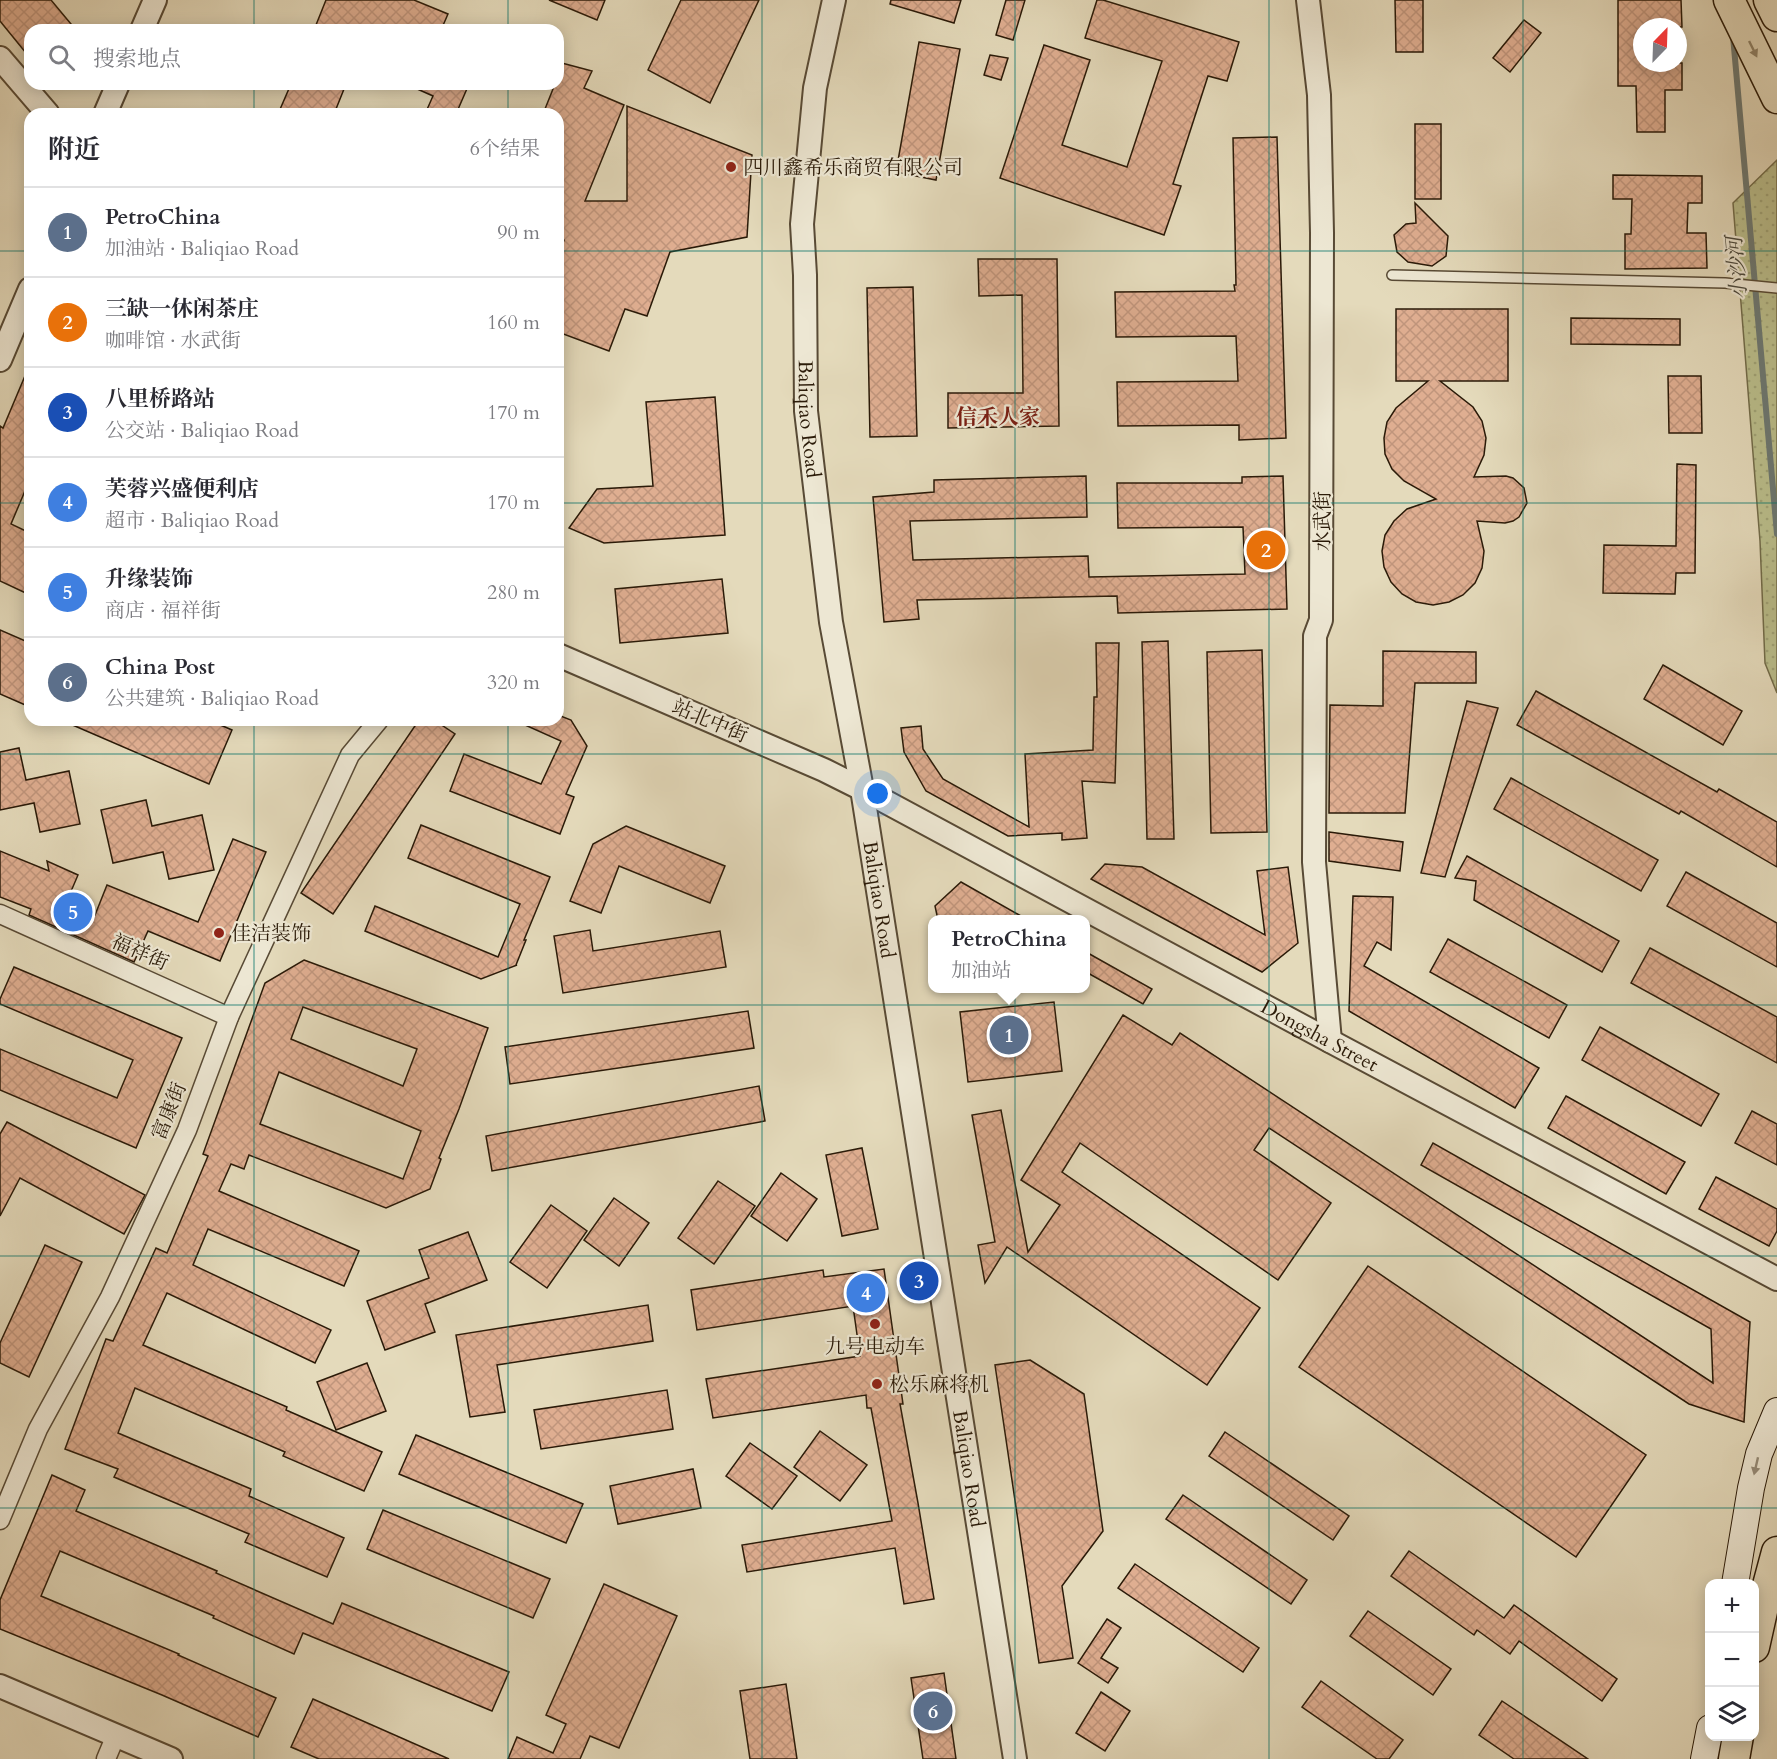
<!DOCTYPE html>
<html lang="zh">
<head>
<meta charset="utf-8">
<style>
  body { margin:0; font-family:Cardo,"Noto Serif SC",serif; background:#f7f7f7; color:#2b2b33 }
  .controls { position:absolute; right:18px; bottom:18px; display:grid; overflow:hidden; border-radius:12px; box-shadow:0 3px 15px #0003 }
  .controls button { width:54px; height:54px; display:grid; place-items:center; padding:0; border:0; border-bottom:2px solid #e1e1e2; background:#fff; color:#2b2b33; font:30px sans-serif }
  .compass { position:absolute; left:1633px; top:18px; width:54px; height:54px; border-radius:50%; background:#fff; box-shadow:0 3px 15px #0003; rotate:23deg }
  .you { position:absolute; left:878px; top:794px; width:21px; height:21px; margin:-15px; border:4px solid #fff; border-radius:50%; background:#1a73e8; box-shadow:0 0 0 9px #1a73e833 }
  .badge { display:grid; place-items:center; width:39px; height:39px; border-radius:50%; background:#8f2418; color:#fff; font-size:20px; font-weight:700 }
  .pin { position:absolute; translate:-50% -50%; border:3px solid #fff; box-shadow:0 2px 6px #0006 }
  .popup { position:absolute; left:928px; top:915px; width:162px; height:78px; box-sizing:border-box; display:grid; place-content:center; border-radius:12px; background:#fff; filter:drop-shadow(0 2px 4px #0005); font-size:20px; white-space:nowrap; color:#7c7c81 }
  .popup b { font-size:22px; color:#2b2b33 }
  .popup::after { content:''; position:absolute; left:50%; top:100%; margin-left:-12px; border:12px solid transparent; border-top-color:#fff }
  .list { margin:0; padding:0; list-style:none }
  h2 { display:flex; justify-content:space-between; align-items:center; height:78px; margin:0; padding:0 24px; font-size:26px }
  h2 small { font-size:20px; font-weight:400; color:#7c7c81 }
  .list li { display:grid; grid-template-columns:39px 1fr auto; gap:18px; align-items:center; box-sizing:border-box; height:90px; padding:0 24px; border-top:2px solid #e1e1e2 }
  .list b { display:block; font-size:22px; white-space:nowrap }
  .list p { margin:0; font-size:20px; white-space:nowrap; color:#7c7c81 }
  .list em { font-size:20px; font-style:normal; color:#7c7c81 }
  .icon { flex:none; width:33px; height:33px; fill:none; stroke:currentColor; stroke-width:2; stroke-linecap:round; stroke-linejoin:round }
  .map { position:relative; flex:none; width:1777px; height:1759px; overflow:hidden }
  .search { position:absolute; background:#fff; box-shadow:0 3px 15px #0003; left:24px; top:24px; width:540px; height:66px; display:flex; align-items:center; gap:15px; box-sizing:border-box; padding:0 21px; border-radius:18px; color:#7c7c81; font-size:22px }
  .panel { position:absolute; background:#fff; box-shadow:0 3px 15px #0003; left:24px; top:108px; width:540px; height:618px; border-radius:18px }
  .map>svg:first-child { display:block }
  .park { fill:url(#park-dots); stroke:#726c4a; stroke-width:1.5 }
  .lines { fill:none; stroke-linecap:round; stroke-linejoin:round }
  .stream { stroke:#6d7973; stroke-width:6 }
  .building { fill:url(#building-cross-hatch); stroke:#2a1a08; stroke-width:1.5; fill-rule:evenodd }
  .service-casing { stroke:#584a35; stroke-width:12 }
  .minor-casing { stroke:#584a35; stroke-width:21 }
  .tertiary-casing { stroke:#584a35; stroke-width:26 }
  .secondary-casing { stroke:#2a1a08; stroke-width:28 }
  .trunk-casing { stroke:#2a1a08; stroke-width:33 }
  .service { stroke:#ede7d3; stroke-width:9 }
  .minor { stroke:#ede7d3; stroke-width:18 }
  .tertiary { stroke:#ede7d3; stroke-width:22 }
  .secondary { stroke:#ede7d3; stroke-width:26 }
  .trunk { stroke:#e4dabb; stroke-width:30 }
  .oneway { fill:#90846a }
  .oneway2 { fill:#958b78 }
  .grid { fill:none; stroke:#0f766e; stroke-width:1.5; stroke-opacity:0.55 }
  .poi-dot { fill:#8f2418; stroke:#ede7d3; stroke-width:2 }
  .labels { text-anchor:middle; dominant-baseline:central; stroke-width:4.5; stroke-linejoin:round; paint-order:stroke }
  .poi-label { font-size:20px; fill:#2a1a08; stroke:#ede7d3; text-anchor:start }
  .street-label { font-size:20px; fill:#2a1a08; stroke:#ede7d3 }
  .water-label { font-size:21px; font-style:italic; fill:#4b493d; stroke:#ede7d3 }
  .neighbourhood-label { font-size:21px; font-weight:bold; fill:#7a1f14; stroke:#ede7d3 }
</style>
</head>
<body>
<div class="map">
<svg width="1777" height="1759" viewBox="0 0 1777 1759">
  <defs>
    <pattern id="park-dots" width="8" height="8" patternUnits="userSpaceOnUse" patternTransform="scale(1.5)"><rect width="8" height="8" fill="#babe8c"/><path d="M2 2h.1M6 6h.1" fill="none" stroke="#a0a377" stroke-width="1.8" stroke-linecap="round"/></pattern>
    <pattern id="building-cross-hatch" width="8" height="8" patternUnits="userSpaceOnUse" patternTransform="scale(1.5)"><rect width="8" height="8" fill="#dfae91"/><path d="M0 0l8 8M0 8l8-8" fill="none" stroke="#c0957c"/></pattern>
  </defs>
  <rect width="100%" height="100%" fill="#e4dabb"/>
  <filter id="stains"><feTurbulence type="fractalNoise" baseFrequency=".00333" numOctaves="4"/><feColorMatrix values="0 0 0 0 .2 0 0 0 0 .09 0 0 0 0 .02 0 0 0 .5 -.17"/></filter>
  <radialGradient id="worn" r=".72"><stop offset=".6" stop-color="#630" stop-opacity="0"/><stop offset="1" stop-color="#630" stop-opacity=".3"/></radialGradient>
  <path class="park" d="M1777 160V693L1765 663 1760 541 1733 203Z"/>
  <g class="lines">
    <path class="stream" d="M1733 36 1777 534"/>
  </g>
  <g class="building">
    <path d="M0 0H51L76 30H30V58L0 21Z"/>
    <path d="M326 0H414L448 14 441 30H314Z"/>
    <path d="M549 0H605L597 20Z"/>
    <path d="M681 0H759L710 103 648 70Z"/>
    <path d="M891 0H961L954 23 890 4Z"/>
    <path d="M1006 0H1025L1013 40 996 35Z"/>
    <path d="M1097 0H1103L1239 42 1227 81 1208 76 1173 184 1181 186 1164 235 1000 178 1044 45 1090 60 1062 145 1127 167 1162 61 1085 38Z"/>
    <path d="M1395 0H1423V52H1396Z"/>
    <path d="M1618 0H1681L1682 27H1642V63H1682V90H1665V132H1637L1636 86H1618Z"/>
    <path d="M1524 20 1541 33 1510 72 1493 58Z"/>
    <path d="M919 42 960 49 936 180 896 172Z"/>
    <path d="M990 55 1008 58 1001 80 984 75Z"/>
    <path d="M558 62 592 71 584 88 624 105 585 201H627V106L752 155 747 237 670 252 647 316 625 309 609 351 558 332V257L564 240 558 237V114H543L555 84H558Z"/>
    <path d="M291 84H346L334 114H278Z"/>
    <path d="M406 84H469L456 114H425L433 96Z"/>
    <rect x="1415" y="124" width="26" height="75"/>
    <path d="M1277 137 1286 438 1239 440V425L1118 426 1117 382 1238 381 1236 336 1116 337 1115 292 1235 291 1234 285H1236L1233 138Z"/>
    <path d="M1613 175 1702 176V203H1688L1687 233H1706L1707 268 1625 269V234H1631L1632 199H1613Z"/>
    <path d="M1415 203 1448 236 1446 256 1432 266 1408 262 1397 252 1394 235 1406 224 1416 223Z"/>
    <path d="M978 259H1057L1059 426 948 428V393H1023L1022 295 979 296Z"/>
    <path d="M913 287 917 436 870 437 867 288Z"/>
    <path d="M1396 309H1508V381H1440L1473 407 1482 421 1486 438 1484 455 1474 477 1506 476 1513 478 1524 488 1527 503 1519 517 1513 521 1505 523 1477 521 1484 551 1482 568 1475 583 1463 595 1449 602 1433 605 1416 602 1402 594 1391 582 1384 567 1382 551 1385 535 1394 521 1407 509 1436 499 1404 481 1392 469 1385 454 1384 438 1387 422 1396 408 1428 381H1396Z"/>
    <path d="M1571 318 1680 319V345L1571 344Z"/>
    <path d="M30 364V479L11 524 30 533V595L0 581V426L3 428Z"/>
    <path d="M1668 376H1701L1702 433H1669Z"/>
    <path d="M715 397 725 535 604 543 569 528 597 489 653 486 646 402Z"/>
    <path d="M1677 464 1696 465 1695 573H1676L1675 594 1603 593 1604 545 1676 546Z"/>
    <path d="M1086 476 1087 517 910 521 913 560 1088 556 1089 577 1245 574 1243 527 1118 528 1117 483H1242V477L1283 476 1287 609 1118 613 1117 596 917 600 919 619 884 622 873 497 934 492V480Z"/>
    <path d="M722 579 728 633 620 643 615 589Z"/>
    <path d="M0 630 30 643V707L0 694Z"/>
    <path d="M1168 641 1174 839H1147L1142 642Z"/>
    <path d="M1096 643H1119L1115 783 1082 781 1087 838 1062 840V833L1008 836 926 791 904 752 901 728 921 726 923 749 943 779 1029 827 1025 754 1093 750 1094 697H1097Z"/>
    <path d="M1262 650 1267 832 1211 833 1207 652Z"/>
    <path d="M1383 651 1476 652V683H1415L1405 813H1329L1330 705 1383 706Z"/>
    <path d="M1663 665 1742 711 1723 745 1644 699Z"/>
    <path d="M1536 691 1717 792 1719 789 1777 822V867L1681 811 1679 814 1517 725Z"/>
    <path d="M1467 701 1498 708 1445 877 1421 873Z"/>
    <path d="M558 715 571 720 587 746 566 794 574 797 560 834 450 791 464 754 541 784 561 741 514 720H558Z"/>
    <path d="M61 720H209L232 730 209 784Z"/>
    <path d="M419 720H434L455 734 333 914 301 893Z"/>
    <path d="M19 748 26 780 69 771 80 824 40 832 34 803 0 810V752Z"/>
    <path d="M1511 778 1658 860 1641 891 1494 809Z"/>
    <path d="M146 800 152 826 202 815 214 870 169 879 163 852 113 863 101 810Z"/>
    <path d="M421 825 550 877 524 940H526L516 965H517L481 979 365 931 375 906 498 957 520 904 408 858Z"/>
    <path d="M626 826 725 866 710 903 619 866 601 913 570 901 593 844Z"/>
    <path d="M1329 832 1403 842 1400 871 1329 861Z"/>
    <path d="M233 839 266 852 220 961 148 931 134 962 29 915 31 909 0 897V851L49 871 47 861 78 875 66 903 95 915 107 885 198 922Z"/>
    <path d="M1467 856 1619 941 1602 972 1474 900 1476 881 1455 878Z"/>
    <path d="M1105 864 1142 867 1265 935 1257 871 1288 867 1298 943 1262 972 1091 879Z"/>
    <path d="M1686 872 1777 923V967L1667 906Z"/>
    <path d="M961 882 1028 920H938L935 906Z"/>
    <path d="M1353 896 1393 897 1391 950 1377 942 1364 966 1539 1068 1515 1108 1349 1011Z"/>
    <path d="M590 930 593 951 720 931 726 967 563 993 554 936Z"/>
    <path d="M1448 939 1567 1005 1549 1038 1430 972Z"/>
    <path d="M1650 948 1777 1017V1063L1631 983Z"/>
    <path d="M1086 952 1152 989 1143 1004 1086 972Z"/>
    <path d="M304 960 488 1028 459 1109 439 1158 441 1159 430 1189 386 1208 249 1155 244 1169 231 1164 219 1191 359 1251 344 1286 208 1229 193 1265 331 1330 315 1363 167 1293 143 1345 287 1407 286 1410 382 1452 364 1491 283 1456 285 1452 135 1388 118 1433 251 1489 249 1496 344 1538 327 1577 245 1542 249 1534 114 1477 118 1469 65 1449 106 1339 113 1341 156 1248 167 1253 208 1156 203 1154 265 983ZM303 1007 417 1049 403 1086 291 1039ZM279 1072 421 1131 403 1179 260 1124Z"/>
    <path d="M14 967 182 1038 136 1148 0 1090V1049L117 1098 133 1060 0 1004V999Z"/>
    <path d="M1054 1002 1062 1071 968 1082 960 1012Z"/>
    <path d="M748 1011 754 1048 510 1084 505 1047Z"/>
    <path d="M1123 1015 1172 1045 1180 1033 1713 1383 1711 1329 1421 1165 1433 1143 1750 1322 1744 1422 1689 1404 1269 1128 1254 1150 1331 1203 1278 1280 1080 1143 1062 1172 1260 1308 1207 1385 1007 1247 985 1283 978 1245 995 1242 972 1115 1001 1110 1028 1252 1060 1205 1021 1180Z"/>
    <path d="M1600 1027 1719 1094 1701 1126 1582 1060Z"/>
    <path d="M759 1086 765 1121 492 1171 486 1136Z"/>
    <path d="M1566 1096 1685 1162 1666 1194 1548 1128Z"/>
    <path d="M1752 1111 1777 1124V1165L1735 1143Z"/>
    <path d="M7 1122 145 1195 124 1234 20 1178 0 1216V1134Z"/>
    <path d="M862 1148 878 1229 842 1236 826 1155Z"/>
    <path d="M781 1173 817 1199 787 1241 751 1216Z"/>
    <path d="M1716 1177 1777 1209V1231L1769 1246 1699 1209Z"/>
    <path d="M718 1181 755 1206 714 1264 678 1238Z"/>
    <path d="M614 1198 649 1223 619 1266 584 1240Z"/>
    <path d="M551 1205 587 1231 547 1288 510 1262Z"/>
    <path d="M468 1232 487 1280 425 1304 435 1332 385 1350 367 1301 429 1278 419 1250Z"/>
    <path d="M45 1245 82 1262 29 1377 0 1363V1343Z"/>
    <path d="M1368 1266 1646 1455 1576 1557 1299 1367Z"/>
    <path d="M884 1269 903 1404H900L918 1503 934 1599 904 1604 895 1548 747 1572 742 1545 892 1521 871 1408H867L866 1395 713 1418 706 1379 860 1356 853 1306 697 1330 691 1290 823 1270 824 1277Z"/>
    <path d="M648 1305 653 1341 497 1365 505 1412 470 1417 456 1335Z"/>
    <path d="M1030 1360 1084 1394 1103 1531 1062 1586 1073 1658 1039 1663 995 1365Z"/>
    <path d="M367 1363 386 1411 336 1430 317 1382Z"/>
    <path d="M667 1390 673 1429 541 1449 534 1410Z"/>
    <path d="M820 1431 867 1465 840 1501 794 1467Z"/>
    <path d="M1225 1432 1349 1516 1333 1540 1209 1456Z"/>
    <path d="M416 1435 583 1504 566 1543 399 1474Z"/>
    <path d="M750 1443 797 1476 772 1509 726 1476Z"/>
    <path d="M693 1469 701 1508 618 1524 610 1486Z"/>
    <path d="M52 1475 85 1490 76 1511 217 1571 216 1573 333 1624 342 1603 509 1672 492 1711 303 1633 294 1654 213 1618 214 1616 60 1551 41 1596 179 1654 178 1655 276 1698 258 1737 162 1695 0 1629V1600Z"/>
    <path d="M1183 1495 1307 1580 1291 1604 1166 1519Z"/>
    <path d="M383 1510 550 1579 533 1618 367 1549Z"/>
    <path d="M1409 1551 1504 1618 1514 1605 1617 1679 1602 1701 1519 1641 1510 1654 1477 1630 1474 1635 1391 1576Z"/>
    <path d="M1135 1564 1259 1648 1243 1672 1118 1588Z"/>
    <path d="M604 1584 677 1616 619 1748 590 1736 580 1759H508L517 1737 553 1753 566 1724 546 1715Z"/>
    <path d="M1368 1611 1451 1669 1433 1695 1350 1636Z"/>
    <path d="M1107 1619 1121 1628 1101 1658 1118 1668 1108 1683 1078 1663Z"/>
    <path d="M944 1673 956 1759H923L911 1678Z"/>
    <path d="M1321 1681 1403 1740 1389 1759H1377L1302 1707Z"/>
    <path d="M786 1684 797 1759H750L740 1691Z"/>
    <path d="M1101 1692 1130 1711 1105 1751 1076 1733Z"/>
    <path d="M313 1699 449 1759H319L291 1747Z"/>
    <path d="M1502 1701 1588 1759H1514L1479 1735Z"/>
  </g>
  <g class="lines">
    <g class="service-casing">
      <path id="service" d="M1392 275 1725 283 1777 288"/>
    </g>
    <g class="minor-casing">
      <g id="minor">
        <path d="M0 914 229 1017"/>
        <path d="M0 1520 38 1429 110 1297 187 1130 229 1017 350 755 379 720"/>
        <path d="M106 1759 116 1735"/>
      </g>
    </g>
    <g class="tertiary-casing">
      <g id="tertiary">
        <path id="s1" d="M834 0 815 88 802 224 805 275 806 411 831 622 862 789 1015 1759"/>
        <path d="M1308 0 1319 95 1322 233 1321 620 1315 636 1314 862 1330 1041"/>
        <path d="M142 30 155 0"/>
        <path d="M0 58 48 114"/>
        <path d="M105 114 118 84"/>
        <path d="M0 360 30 289"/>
        <path id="s2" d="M558 655 824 770 862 789 1330 1041 1777 1279"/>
        <path d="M0 1686 171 1759"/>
      </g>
    </g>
    <g class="secondary-casing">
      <g id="secondary">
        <path d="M1735 1584 1751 1488 1759 1454 1777 1411"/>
        <path d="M1704 1759 1710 1728"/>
      </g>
    </g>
    <g class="trunk-casing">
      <g id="trunk">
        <path d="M1729 0 1777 98"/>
        <path d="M1769 0 1777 16"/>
        <path d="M1754 1647 1766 1593 1777 1552"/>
        <path d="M1734 1759 1738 1736"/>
      </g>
    </g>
    <use href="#service" class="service"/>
    <use href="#minor" class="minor"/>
    <use href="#tertiary" class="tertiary"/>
    <use href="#secondary" class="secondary"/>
    <use href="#trunk" class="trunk"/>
  </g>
  <defs><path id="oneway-solid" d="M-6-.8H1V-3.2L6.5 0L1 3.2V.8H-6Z" transform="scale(1.5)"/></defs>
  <use class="oneway" href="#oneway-solid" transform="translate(1753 49) rotate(64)"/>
  <use class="oneway2" href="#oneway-solid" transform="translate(1756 1466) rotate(103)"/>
  <path class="grid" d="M254 0V30M508 0V30M762 0V1759M1015 0V1759M1269 0V1759M1523 0V1759M254 84V114M508 84V114M0 251H30M558 251H1777M0 503H30M558 503H1777M254 720V1759M508 720V1759M0 754H1777M0 1005H1777M0 1256H1777M0 1508H1777"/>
  <g class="poi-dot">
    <circle cx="731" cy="167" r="6"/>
    <circle cx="219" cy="933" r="6"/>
    <circle cx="875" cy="1324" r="6"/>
    <circle cx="877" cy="1384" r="6"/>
  </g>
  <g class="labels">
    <g class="poi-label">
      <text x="743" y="167">四川鑫希乐商贸有限公司</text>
      <text x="231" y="933">佳洁装饰</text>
      <text x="875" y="1346" text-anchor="middle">九号电动车</text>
      <text x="889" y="1384">松乐麻将机</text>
    </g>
    <g class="street-label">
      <text stroke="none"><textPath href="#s1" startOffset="422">Baliqiao Road</textPath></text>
      <text transform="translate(1322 521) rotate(-90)">水武街</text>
      <text transform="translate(710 721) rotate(23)">站北中街</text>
      <text stroke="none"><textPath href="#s1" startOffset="908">Baliqiao Road</textPath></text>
      <text transform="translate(140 952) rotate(24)">福祥街</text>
      <text stroke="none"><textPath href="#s2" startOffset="852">Dongsha Street</textPath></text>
      <text transform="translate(169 1111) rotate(-68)">富康街</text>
      <text stroke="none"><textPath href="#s1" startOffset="1484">Baliqiao Road</textPath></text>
    </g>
    <g class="water-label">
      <text transform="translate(1737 268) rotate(-95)">小沙河</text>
    </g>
    <g class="neighbourhood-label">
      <text x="998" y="417">信禾人家</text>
    </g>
  </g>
  <rect width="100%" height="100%" filter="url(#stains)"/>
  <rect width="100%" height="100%" fill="url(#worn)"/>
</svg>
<div class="controls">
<button>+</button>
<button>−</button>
<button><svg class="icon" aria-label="layers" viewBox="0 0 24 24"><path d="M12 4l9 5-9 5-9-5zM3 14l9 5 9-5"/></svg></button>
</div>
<svg class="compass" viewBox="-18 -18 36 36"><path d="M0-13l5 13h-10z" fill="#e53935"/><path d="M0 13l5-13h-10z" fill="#7c7c81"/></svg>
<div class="you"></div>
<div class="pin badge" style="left:1009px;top:1035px;background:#5c6f8a">1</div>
<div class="popup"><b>PetroChina</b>加油站</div>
<div class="pin badge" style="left:1266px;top:550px;background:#e8710a">2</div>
<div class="pin badge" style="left:919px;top:1281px;background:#1a4fb4">3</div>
<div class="pin badge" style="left:866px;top:1293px;background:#3f7fe0">4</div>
<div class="pin badge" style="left:73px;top:912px;background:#3f7fe0">5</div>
<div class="pin badge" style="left:933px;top:1711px;background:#5c6f8a">6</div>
<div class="search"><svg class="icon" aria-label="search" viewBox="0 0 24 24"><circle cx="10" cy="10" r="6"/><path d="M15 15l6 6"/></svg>搜索地点</div>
<section class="panel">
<h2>附近<small>6个结果</small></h2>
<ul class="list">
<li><span class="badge" style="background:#5c6f8a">1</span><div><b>PetroChina</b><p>加油站 · Baliqiao Road</p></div><em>90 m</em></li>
<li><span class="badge" style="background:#e8710a">2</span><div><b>三缺一休闲茶庄</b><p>咖啡馆 · 水武街</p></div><em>160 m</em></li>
<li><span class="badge" style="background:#1a4fb4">3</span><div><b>八里桥路站</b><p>公交站 · Baliqiao Road</p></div><em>170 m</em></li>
<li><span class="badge" style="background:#3f7fe0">4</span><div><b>芙蓉兴盛便利店</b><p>超市 · Baliqiao Road</p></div><em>170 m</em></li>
<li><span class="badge" style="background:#3f7fe0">5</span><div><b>升缘装饰</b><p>商店 · 福祥街</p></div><em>280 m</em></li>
<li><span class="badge" style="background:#5c6f8a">6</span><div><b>China Post</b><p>公共建筑 · Baliqiao Road</p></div><em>320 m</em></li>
</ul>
</section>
</div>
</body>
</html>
